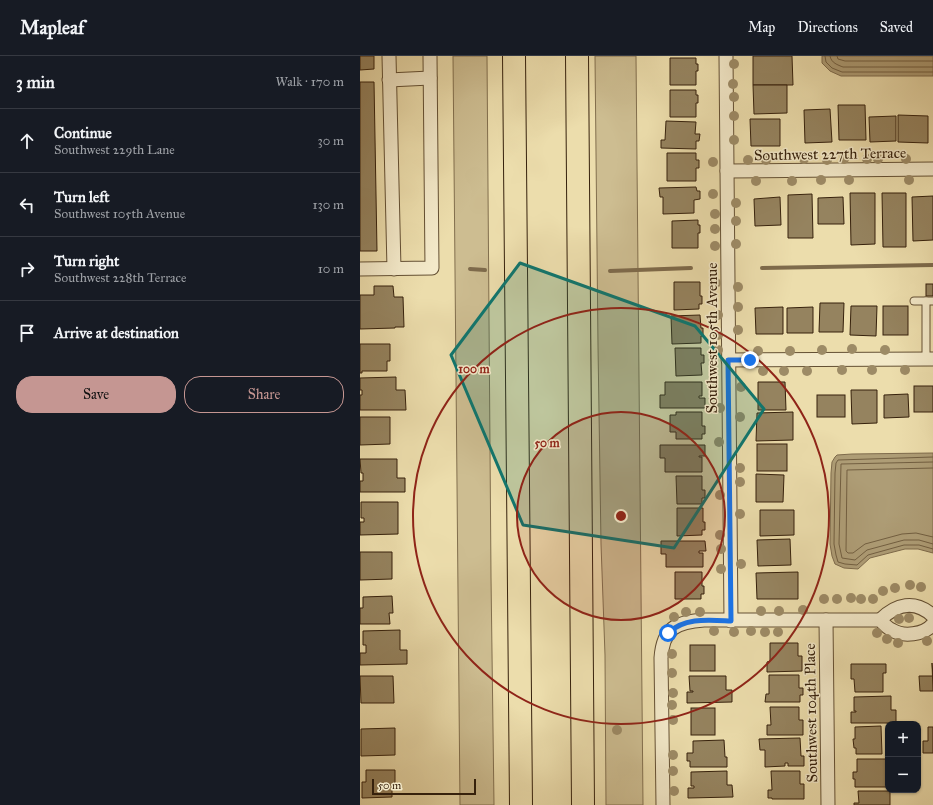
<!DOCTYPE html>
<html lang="en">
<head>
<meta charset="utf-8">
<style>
  body { margin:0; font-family:"IM FELL Great Primer",serif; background:#242831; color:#f1f3f6 }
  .controls { position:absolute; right:12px; bottom:12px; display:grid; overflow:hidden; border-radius:8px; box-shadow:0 1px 3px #0004 }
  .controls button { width:36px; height:36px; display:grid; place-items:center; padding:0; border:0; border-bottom:1px solid #363941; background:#171b24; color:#f1f3f6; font:20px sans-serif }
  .scale { position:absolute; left:12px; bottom:10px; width:104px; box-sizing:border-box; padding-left:4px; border:2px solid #36210c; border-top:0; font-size:11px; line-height:14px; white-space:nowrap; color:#36210c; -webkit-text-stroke:3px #f3e9c9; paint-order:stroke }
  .stop { position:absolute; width:12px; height:12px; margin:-9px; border:3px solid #1a73e8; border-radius:50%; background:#fff }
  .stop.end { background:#1a73e8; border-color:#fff; box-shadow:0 1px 4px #0008 }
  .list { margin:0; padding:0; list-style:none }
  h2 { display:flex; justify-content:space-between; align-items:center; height:52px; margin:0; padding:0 16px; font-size:17px }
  h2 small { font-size:13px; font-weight:400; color:#9ea1a6 }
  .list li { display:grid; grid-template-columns:26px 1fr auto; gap:12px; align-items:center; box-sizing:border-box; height:64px; padding:0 16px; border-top:1px solid #363941 }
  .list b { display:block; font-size:15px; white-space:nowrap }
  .list p { margin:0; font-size:13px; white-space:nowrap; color:#9ea1a6 }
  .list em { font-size:13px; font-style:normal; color:#9ea1a6 }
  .actions { display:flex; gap:8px; padding:12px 16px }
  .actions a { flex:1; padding:9px 0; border:1px solid #c59692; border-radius:16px; text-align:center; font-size:14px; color:#c59692 }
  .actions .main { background:#c59692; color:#111 }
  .icon { flex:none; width:22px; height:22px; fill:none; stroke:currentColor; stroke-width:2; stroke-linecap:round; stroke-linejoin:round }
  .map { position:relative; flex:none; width:573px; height:749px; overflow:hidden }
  header { display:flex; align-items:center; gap:24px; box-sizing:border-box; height:56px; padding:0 20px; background:#171b24; border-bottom:1px solid #363941 }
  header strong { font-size:19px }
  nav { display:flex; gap:22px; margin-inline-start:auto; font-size:14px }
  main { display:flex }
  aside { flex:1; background:#171b24 }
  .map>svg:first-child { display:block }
  .green { fill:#cdbd91; stroke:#826f4e }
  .water { fill:#ae9d76; stroke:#7e6b4c }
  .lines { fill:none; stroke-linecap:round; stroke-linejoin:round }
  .shore { stroke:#725f41; stroke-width:1 }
  .stream { stroke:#7e6b4c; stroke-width:4 }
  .building { fill:#95835f; stroke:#36210c }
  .service-casing { stroke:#645034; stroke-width:9 }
  .minor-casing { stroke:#645034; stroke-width:15 }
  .motorway-casing { stroke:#36210c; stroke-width:24 }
  .service { stroke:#f3e9c9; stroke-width:7 }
  .minor { stroke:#f3e9c9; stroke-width:13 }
  .motorway { stroke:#ecddac; stroke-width:22 }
  .tree { fill:#9d8b66 }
  .route { stroke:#1a73e8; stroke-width:5 }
  .marked { fill:#0f766e; fill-opacity:0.2; stroke:#0f766e; stroke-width:3; stroke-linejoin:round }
  .ring { fill:none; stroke:#8f2418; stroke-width:2 }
  .labels { text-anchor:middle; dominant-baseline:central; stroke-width:3; stroke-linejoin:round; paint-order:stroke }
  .street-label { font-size:15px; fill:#36210c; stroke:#f3e9c9 }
  .centre { fill:#8f2418; stroke:#f3e9c9; stroke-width:2 }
  .ring-label { font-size:12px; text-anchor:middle; font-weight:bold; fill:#8f2418; stroke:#f3e9c9; stroke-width:3; stroke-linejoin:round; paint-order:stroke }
</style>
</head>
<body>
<header>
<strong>Mapleaf</strong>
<nav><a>Map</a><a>Directions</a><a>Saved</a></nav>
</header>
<main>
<aside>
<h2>3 min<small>Walk · 170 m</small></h2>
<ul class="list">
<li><svg class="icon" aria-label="ahead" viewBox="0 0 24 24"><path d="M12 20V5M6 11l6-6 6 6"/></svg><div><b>Continue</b><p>Southwest 229th Lane</p></div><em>30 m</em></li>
<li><svg class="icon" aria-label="left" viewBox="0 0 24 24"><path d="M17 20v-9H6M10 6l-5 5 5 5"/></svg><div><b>Turn left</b><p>Southwest 105th Avenue</p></div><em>130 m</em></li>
<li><svg class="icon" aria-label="right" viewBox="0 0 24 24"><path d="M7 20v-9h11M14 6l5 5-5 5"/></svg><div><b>Turn right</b><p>Southwest 228th Terrace</p></div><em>10 m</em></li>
<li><svg class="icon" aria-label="arrive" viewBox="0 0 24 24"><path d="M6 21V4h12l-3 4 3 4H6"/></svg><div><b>Arrive at destination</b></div></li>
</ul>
<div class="actions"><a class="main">Save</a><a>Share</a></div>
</aside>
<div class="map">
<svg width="573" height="749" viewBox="0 0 573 749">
  <rect width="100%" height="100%" fill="#ecddac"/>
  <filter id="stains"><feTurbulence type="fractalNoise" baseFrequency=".005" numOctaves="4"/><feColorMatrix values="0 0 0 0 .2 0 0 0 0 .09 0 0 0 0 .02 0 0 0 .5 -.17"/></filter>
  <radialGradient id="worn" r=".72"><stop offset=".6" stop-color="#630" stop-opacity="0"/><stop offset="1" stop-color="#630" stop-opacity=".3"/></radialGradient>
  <g class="green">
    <path d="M93 0H127L131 521 134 749H100Z"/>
    <path d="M235 0H276L283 749H246L245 599 241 488 238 290Z"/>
  </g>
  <g class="water">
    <path d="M462 0H573V20H481L470 15 462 7Z"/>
    <path d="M573 397V497L558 493H545L510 502 498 513 484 512 475 508 472 500 470 488 471 417 472 406 475 401 477 399 492 398Z"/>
  </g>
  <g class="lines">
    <g class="shore">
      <path d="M465 0 466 6 472 12 482 16H573"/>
      <path d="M470 0C471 7 478 9 483 11H573"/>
      <path d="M477 0 478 3 485 5H573"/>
      <path d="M573 401 478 404 476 407 475 417 474 488 476 499 478 506 485 508 497 509 508 499 544 489H559L573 493"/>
      <path d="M573 406 481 408 479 488 482 502 495 504 507 494 544 484H559L573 488"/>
      <path d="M573 412 487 414 486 495 488 497H493L505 488 542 478 556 477 573 481"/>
    </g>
    <g class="stream">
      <path d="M402 212 573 209"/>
      <path d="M110 213 125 214"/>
      <path d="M250 215 331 212"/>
    </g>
  </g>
  <g class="building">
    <path d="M0 0H14V13L0 14Z"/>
    <path d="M393 0H432L433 29H393Z"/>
    <path d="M310 2H336V8H338V15H336V29H310Z"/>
    <path d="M0 26H14L17 195H0Z"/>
    <path d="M393 29H427V57L394 58Z"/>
    <path d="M310 34H336V39H338V47H336V61H310Z"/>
    <path d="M478 49H505L506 84H479Z"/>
    <path d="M470 53 472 86 445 87 444 54Z"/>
    <path d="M538 59 568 60V87L538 86Z"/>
    <path d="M536 60V85L510 86 509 61Z"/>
    <path d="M390 63H420V90H391Z"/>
    <path d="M306 65 336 66 335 78H340L339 85H336V93L301 92V84H305Z"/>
    <path d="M307 97H336V104H339V112H336V125H307Z"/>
    <path d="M336 131 337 135H340V143L334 144V157L303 158V141H300L299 132Z"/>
    <path d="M490 137H515V188L491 189Z"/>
    <path d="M522 137H546V191H523Z"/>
    <path d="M452 138 453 182H428V139Z"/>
    <path d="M573 140V184L553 185 552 141Z"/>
    <path d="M420 141 421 169 395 170 394 143Z"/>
    <path d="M483 141 484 168H458V142Z"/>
    <path d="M338 164V169H340V177H338V192H312V165Z"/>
    <path d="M314 226H340V240H342V248H339V253L314 254Z"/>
    <rect x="566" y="228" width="7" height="12"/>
    <path d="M14 230H33L34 241H43L44 271H35V272L0 273V239H14Z"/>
    <path d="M460 247H484L483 276H459Z"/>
    <path d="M491 250H517L516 280 490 279Z"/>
    <rect x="523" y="250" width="25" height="29"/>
    <path d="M423 251V278H396L395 252Z"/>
    <path d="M453 251V277H427V252Z"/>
    <path d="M340 259 341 272H343V280H341V287L312 288 311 260Z"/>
    <path d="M0 288H30V305H27V315H2V317H0Z"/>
    <path d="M315 292H341V299H344V307H341L342 319 316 320Z"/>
    <path d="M36 321V334H45L46 354H0V339H2V334H0V322Z"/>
    <path d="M305 326H342V340H339V342H345V352H300V339H305Z"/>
    <path d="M398 326H425L426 354H398Z"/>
    <rect x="554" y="330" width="19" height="26"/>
    <path d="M491 334H517V367L492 368Z"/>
    <path d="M548 338 549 361 524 362V339Z"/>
    <rect x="457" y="339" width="28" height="22"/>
    <path d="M316 356H342V370H345V378H342V383H316V376H310V359H316Z"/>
    <path d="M433 356V384L396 385 397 357Z"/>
    <path d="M0 361H30V388L0 389Z"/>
    <rect x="397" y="388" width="30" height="27"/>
    <path d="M300 389H345V400H339V401H342V416H305V402H300Z"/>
    <path d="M0 403H37V422H45V436H0V425H3V417H1Z"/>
    <path d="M396 418 424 419 423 446H396Z"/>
    <path d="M316 420H342V434H345V442H342V448H317Z"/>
    <path d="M1 446H38V478L0 479V466H4V462H1Z"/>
    <path d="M317 452H343V466H345V474H342V479L317 480Z"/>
    <path d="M400 454H434V479L400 480Z"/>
    <path d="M430 483 431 509 398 510 397 484Z"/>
    <path d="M301 485H345L346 495H339V497H343V511H306V498H301Z"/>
    <path d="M0 496H32V523L0 524Z"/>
    <path d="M315 516H342V530H344V538H341V543H315Z"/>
    <path d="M438 516V543H397L396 517Z"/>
    <path d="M32 540 33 557H29L30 568H0V552H3V541Z"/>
    <path d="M40 574V594H47V608L0 609V597H6V589H3V575Z"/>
    <path d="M410 587H438V600H442V615L407 616V606L410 605Z"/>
    <rect x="330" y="589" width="25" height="26"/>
    <path d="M572 607 573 635H560L559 620H573Z"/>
    <path d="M491 608H526V617H523V636H495L494 623H491Z"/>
    <path d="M409 619H439V632H443V639H440V646H405L406 638H409Z"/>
    <path d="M0 620H33L34 647H1Z"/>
    <path d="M329 620H366V634H372V646L327 647V636H333V635H330Z"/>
    <path d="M531 640V654H536V667H491V656H496V655H494V641Z"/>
    <path d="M410 651H439V664H443V679H407V669H411Z"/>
    <rect x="331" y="652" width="24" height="27"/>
    <path d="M521 670 522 698H496V692H494L493 683H495V671Z"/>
    <path d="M568 671H573V697H563V685H568Z"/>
    <path d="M35 672V699L1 700V673Z"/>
    <path d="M440 682 441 700H444V710H428V707H425V710L405 711V694H400L399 683Z"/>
    <path d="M364 684 365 701H367V711H330V705H327V697H333V685Z"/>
    <path d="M497 703H526V722H528V731H495V723H493V716H497Z"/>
    <path d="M6 714H35V731H32V741L2 742V726H6Z"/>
    <path d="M367 715V729H372L373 741 328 742V732H334V730H331V716Z"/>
    <path d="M411 715H440V728H444V743H412V742H408V734H412Z"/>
    <path d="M498 735H530V749H494V747H499Z"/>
  </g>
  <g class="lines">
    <g class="service-casing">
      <g id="service">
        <path d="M554 245H573"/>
        <path d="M566 303V245"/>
      </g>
    </g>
    <g class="minor-casing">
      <g id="minor">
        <path d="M29 0 34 213"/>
        <path d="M366 0 371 565"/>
        <path d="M29 24 70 22"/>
        <path d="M367 115 573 113"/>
        <path d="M0 213 72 212 70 0"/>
        <path d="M368 304 573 303"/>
        <path d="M466 564 468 749"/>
        <path d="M520 564C536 548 555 543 573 560"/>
        <path d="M303 749 301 602C303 572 316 566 344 564H520C523 567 527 572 532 574 543 581 564 579 573 568"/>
      </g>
    </g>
    <g class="motorway-casing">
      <g id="motorway">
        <path d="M154 0 161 749"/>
        <path d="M217 0 223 749"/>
      </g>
    </g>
    <use href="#service" class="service"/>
    <use href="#minor" class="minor"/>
    <use href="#motorway" class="motorway"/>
  </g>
  <g class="tree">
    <circle cx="374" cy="8" r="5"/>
    <circle cx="373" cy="28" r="5"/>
    <circle cx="374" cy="41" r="5"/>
    <circle cx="374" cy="60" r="5"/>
    <circle cx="374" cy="84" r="5"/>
    <circle cx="444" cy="103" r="5"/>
    <circle cx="484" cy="103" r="5"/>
    <circle cx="507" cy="103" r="5"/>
    <circle cx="518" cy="103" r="5"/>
    <circle cx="546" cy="103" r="5"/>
    <circle cx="388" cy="104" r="5"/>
    <circle cx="406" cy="104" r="5"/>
    <circle cx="467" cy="104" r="5"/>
    <circle cx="353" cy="106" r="5"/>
    <circle cx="461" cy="124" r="5"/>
    <circle cx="489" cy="124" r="5"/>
    <circle cx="549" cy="124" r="5"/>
    <circle cx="396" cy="125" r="5"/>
    <circle cx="432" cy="125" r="5"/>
    <circle cx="353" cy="138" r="5"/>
    <circle cx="376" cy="147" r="5"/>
    <circle cx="355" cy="158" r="5"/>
    <circle cx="376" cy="165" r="5"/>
    <circle cx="355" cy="173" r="5"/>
    <circle cx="376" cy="188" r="5"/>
    <circle cx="355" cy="190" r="5"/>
    <circle cx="356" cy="227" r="5"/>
    <circle cx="378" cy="231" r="5"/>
    <circle cx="378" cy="251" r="5"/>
    <circle cx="358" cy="259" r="5"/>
    <circle cx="378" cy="274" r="5"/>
    <circle cx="358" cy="279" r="5"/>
    <circle cx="492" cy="293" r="5"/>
    <circle cx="358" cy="294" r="5"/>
    <circle cx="462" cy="294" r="5"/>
    <circle cx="525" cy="294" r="5"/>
    <circle cx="398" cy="295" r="5"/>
    <circle cx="430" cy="295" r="5"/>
    <circle cx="482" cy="314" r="5"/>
    <circle cx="512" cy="314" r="5"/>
    <circle cx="545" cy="314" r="5"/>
    <circle cx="403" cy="315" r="5"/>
    <circle cx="424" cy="315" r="5"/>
    <circle cx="447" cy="315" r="5"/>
    <circle cx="381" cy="331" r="5"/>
    <circle cx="360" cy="352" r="5"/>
    <circle cx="380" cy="361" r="5"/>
    <circle cx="359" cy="386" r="5"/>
    <circle cx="380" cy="412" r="5"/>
    <circle cx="380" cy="426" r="5"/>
    <circle cx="360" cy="439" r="5"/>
    <circle cx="380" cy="458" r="5"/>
    <circle cx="360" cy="479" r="5"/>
    <circle cx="361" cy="493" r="5"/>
    <circle cx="381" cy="508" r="5"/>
    <circle cx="361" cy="513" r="5"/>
    <circle cx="550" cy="529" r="5"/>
    <circle cx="561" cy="531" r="5"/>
    <circle cx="535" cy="532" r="5"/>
    <circle cx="523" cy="535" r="5"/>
    <circle cx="491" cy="542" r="5"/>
    <circle cx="464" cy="543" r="5"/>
    <circle cx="477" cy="543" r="5"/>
    <circle cx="501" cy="543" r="5"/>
    <circle cx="513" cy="543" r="5"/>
    <circle cx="443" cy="554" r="5"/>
    <circle cx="401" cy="555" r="5"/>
    <circle cx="419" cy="555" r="5"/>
    <circle cx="326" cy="556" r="5"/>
    <circle cx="340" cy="556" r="5"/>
    <circle cx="314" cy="561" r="5"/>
    <circle cx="549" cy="562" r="5"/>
    <circle cx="539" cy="563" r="5"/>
    <circle cx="354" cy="575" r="5"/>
    <circle cx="391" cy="575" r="5"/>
    <circle cx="374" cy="576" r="5"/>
    <circle cx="405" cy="576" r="5"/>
    <circle cx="418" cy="576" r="5"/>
    <circle cx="517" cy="577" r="5"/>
    <circle cx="527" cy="583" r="5"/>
    <circle cx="567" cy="585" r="5"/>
    <circle cx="538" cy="587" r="5"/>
    <circle cx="312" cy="598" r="5"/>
    <circle cx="312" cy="617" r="5"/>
    <circle cx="313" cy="637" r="5"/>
    <circle cx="312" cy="649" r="5"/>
    <circle cx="313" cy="664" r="5"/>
    <circle cx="257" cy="674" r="5"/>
    <circle cx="313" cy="699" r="5"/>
    <circle cx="313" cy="715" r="5"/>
    <circle cx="314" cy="735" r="5"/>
  </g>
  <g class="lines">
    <path class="route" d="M308 577C325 561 349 564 371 565L368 304H390"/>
  </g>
  <path class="marked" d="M160 207 335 270 404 353 314 492 163 469 91 299Z"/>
  <circle cx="261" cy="460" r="104" fill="#8f2418" fill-opacity=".12"/>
  <g class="ring">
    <circle cx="261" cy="460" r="104"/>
    <circle cx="261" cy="460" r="208"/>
  </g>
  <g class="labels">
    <g class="street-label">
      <text transform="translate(470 98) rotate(-1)">Southwest 227th Terrace</text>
      <text transform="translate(352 282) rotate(-90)">Southwest 105th Avenue</text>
      <text transform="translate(451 657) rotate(-91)">Southwest 104th Place</text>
    </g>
  </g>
  <circle cx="261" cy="460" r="6" class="centre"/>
  <g class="ring-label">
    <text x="114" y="317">100 m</text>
    <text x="187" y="391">50 m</text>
  </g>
  <rect width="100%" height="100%" filter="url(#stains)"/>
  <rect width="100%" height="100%" fill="url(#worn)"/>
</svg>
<div class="controls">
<button>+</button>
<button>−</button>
</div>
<div class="scale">50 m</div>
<div class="stop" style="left:308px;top:577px"></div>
<div class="stop end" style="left:390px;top:304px"></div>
</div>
</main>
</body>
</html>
